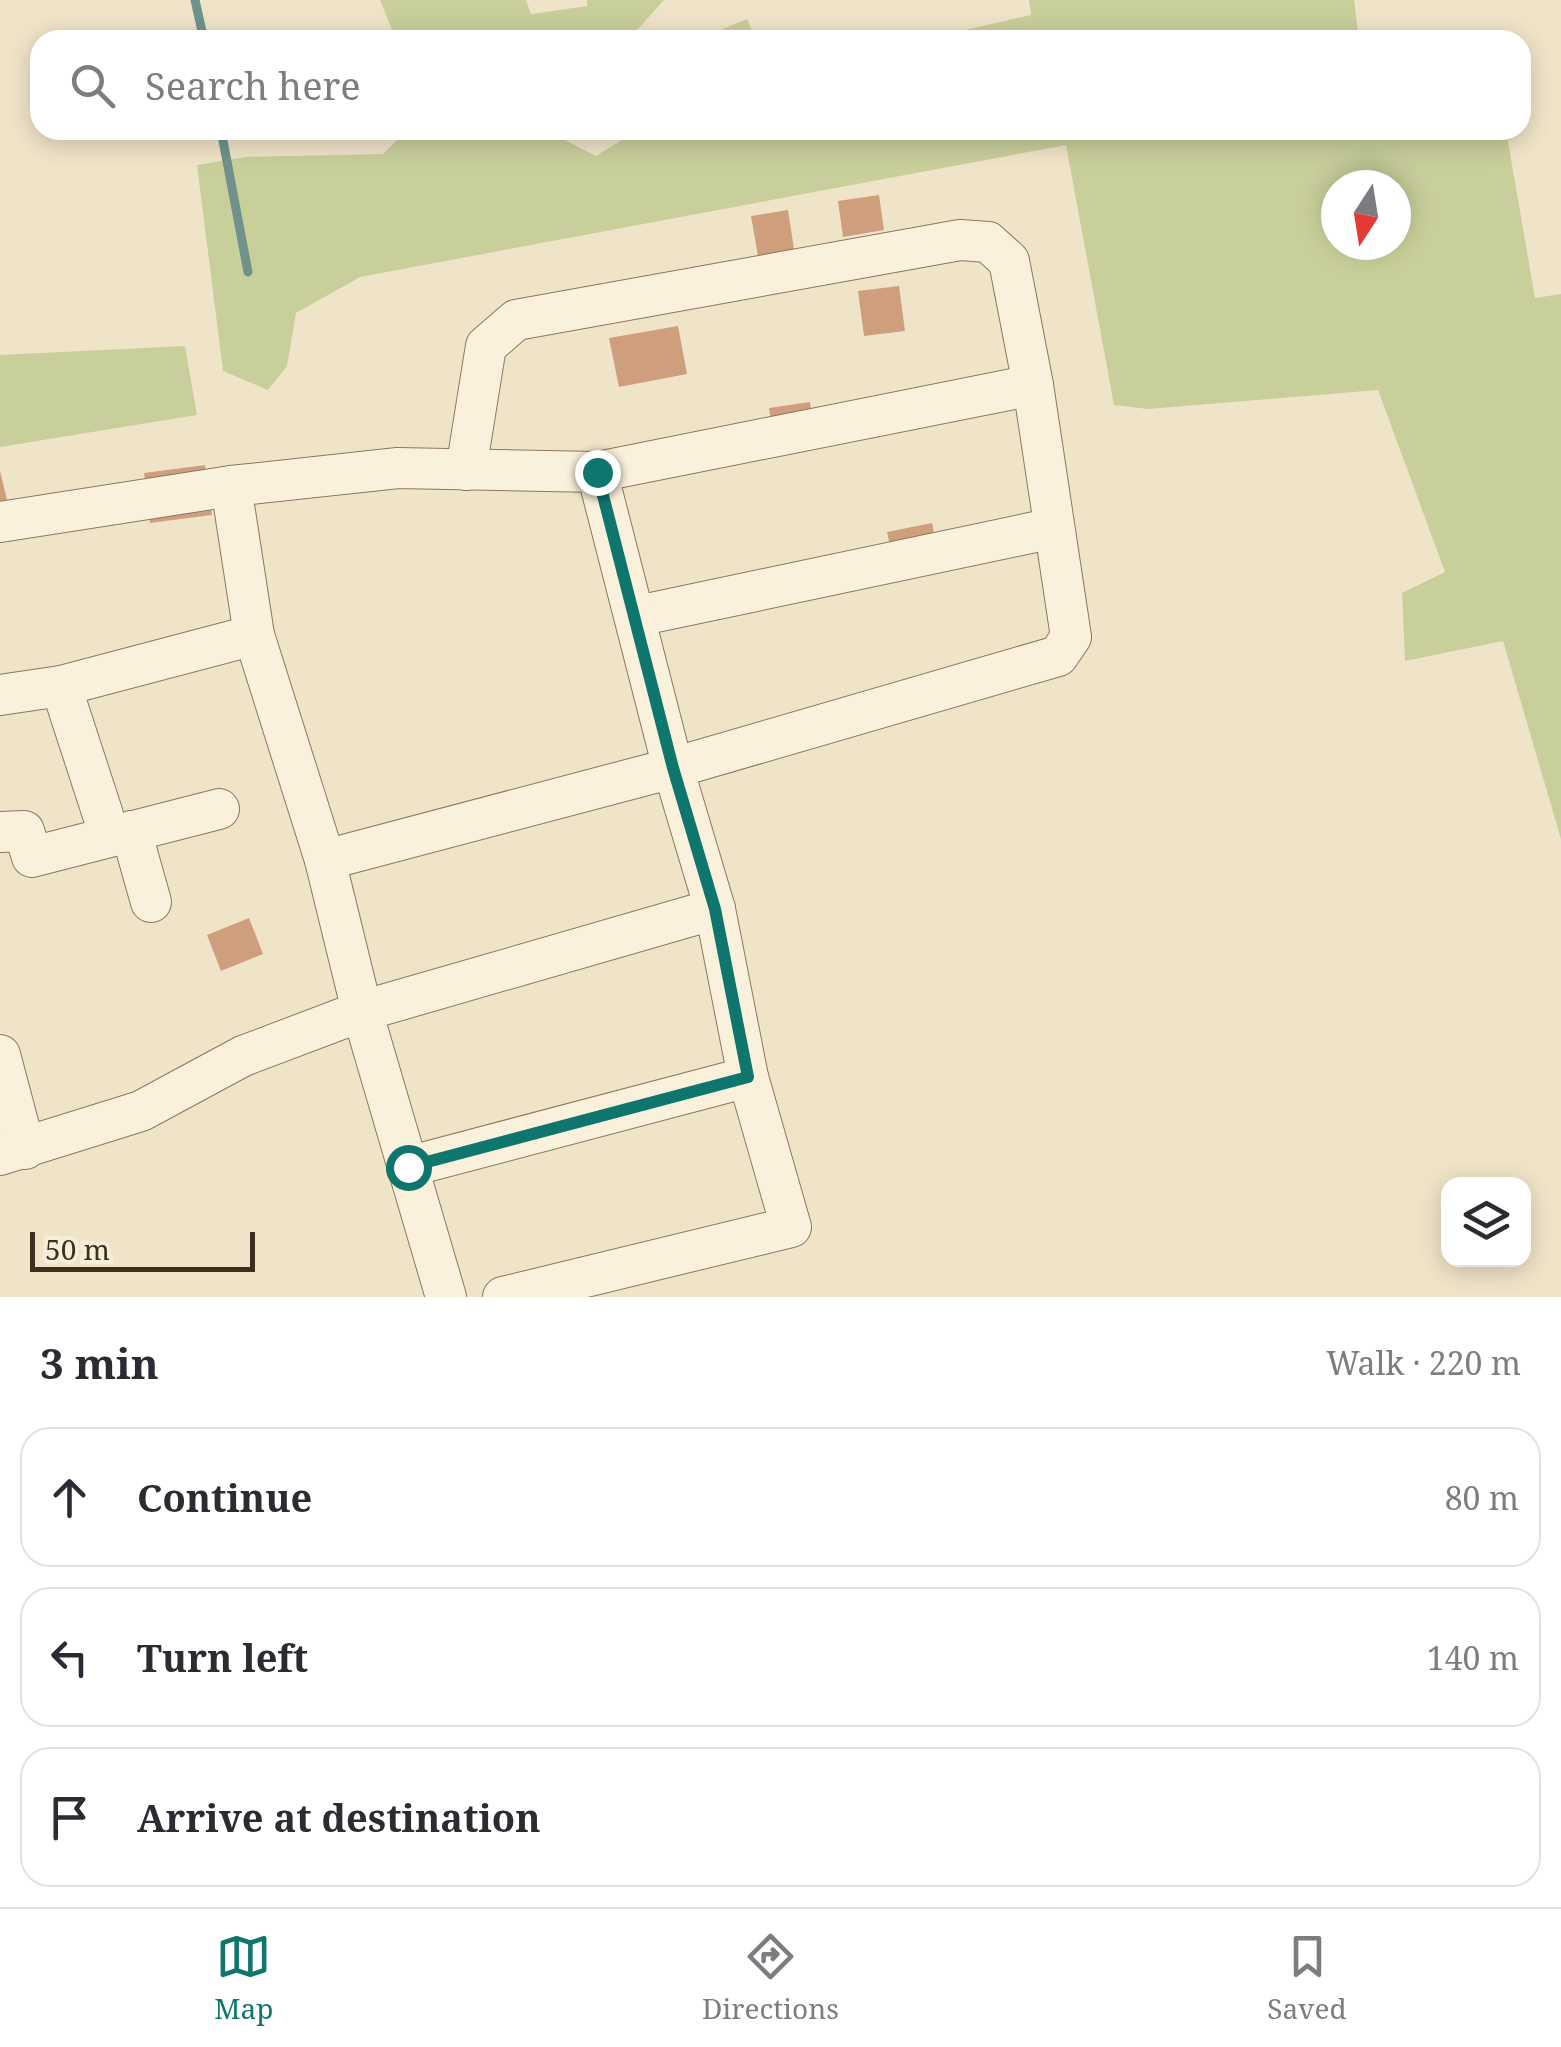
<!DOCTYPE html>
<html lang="en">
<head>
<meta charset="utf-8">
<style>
  body { margin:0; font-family:"Noto Serif",serif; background:#f2f2f3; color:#2b2b33 }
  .controls { position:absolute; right:30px; bottom:30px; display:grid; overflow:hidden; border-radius:20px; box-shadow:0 5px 25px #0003 }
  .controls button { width:90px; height:90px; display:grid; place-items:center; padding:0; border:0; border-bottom:2px solid #e1e1e2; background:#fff; color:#2b2b33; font:50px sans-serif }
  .compass { position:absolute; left:1321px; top:170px; width:90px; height:90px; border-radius:50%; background:#fff; box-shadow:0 5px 25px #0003; rotate:192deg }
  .scale { position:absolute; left:30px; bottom:25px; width:225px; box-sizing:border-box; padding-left:10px; border:5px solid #3d2e20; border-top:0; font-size:28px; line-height:35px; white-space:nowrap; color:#3d2e20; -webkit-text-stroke:8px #f7eed8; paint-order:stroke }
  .stop { position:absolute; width:30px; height:30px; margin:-22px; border:8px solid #0f766e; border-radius:50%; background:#fff }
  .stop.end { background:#0f766e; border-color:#fff; box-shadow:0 2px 10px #0008 }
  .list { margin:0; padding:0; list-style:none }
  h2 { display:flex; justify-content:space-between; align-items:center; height:130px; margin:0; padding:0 40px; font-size:42px }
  h2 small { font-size:32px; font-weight:400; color:#7c7c81 }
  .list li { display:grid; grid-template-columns:65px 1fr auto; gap:30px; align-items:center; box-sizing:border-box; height:140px; margin:0 20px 20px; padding:0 20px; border:2px solid #e1e1e2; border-radius:30px }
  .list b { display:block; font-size:38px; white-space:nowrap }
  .list em { font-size:32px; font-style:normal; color:#7c7c81 }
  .icon { flex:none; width:55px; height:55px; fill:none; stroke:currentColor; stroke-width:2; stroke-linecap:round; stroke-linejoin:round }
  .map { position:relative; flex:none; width:1561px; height:1297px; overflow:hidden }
  .search { position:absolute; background:#fff; box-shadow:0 5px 25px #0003; left:30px; right:30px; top:30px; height:110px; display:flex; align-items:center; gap:25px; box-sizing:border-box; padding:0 35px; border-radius:30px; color:#7c7c81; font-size:38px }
  .sheet { height:610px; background:#fff }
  nav { display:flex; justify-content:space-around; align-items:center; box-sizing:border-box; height:140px; border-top:2px solid #e1e1e2; background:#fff; font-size:28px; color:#7c7c81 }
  nav a { display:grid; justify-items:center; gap:5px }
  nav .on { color:#0f766e }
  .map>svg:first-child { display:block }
  .green { fill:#c9cf9b; fill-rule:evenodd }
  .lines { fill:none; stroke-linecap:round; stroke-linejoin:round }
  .stream { stroke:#6f938a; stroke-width:9 }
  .building { fill:#cf9f7d }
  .minor-casing { stroke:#8d765c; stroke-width:42 }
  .minor { stroke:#faf1dc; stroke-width:40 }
  .route { stroke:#0f766e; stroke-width:12 }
</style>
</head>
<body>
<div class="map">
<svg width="1561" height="1297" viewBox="0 0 1561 1297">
  <rect width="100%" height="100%" fill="#f0e4c8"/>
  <g class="green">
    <path d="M380 0H526L531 14 587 6V0H664L638 29 582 40H433L431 33 395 37Z"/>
    <path d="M1029 0H1354L1359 40H921L1031 15Z"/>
    <path d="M747 19 756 40H696Z"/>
    <path d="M407 130H545L596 156 638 130H1506L1535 298 1561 294V839L1503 641 1405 661 1402 593 1445 572 1378 390 1148 409 1114 405 1066 145 360 277 296 313 287 366 268 390 223 371 197 165 245 157 383 154ZM1336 185H1396V245H1336Z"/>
    <path d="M185 346 197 415 0 447V355Z"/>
  </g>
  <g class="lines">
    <g class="stream">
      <path d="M195 0 204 40"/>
      <path d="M221 130 248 272"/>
    </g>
  </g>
  <g class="building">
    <path d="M879 195 884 230 843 237 838 201Z"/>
    <path d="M788 210 794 249 758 256 751 216Z"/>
    <path d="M899 286 905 331 864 336 858 291Z"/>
    <path d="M678 326 687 374 619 387 609 338Z"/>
    <path d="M810 402 816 443 775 449 769 408Z"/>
    <path d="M205 465 212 515 150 523 144 473Z"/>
    <path d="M0 471 7 500 0 501Z"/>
    <path d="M932 523 941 565 896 574 887 532Z"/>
    <path d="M249 918 263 954 221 971 207 935Z"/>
  </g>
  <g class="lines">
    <g class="minor-casing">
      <g id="minor">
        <path d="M231 486 254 635 325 860 362 1011 446 1297"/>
        <path d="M0 522 231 486 398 468 597 472 1033 385"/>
        <path d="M637 616 1054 528"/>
        <path d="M61 686 103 815"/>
        <path d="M0 695 61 686 254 635"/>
        <path d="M131 831 151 902"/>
        <path d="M0 832 24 831 32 857 219 809"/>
        <path d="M325 860 673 768 1058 656 1071 637 1033 385 1009 261 988 242 960 240 516 320 486 346 466 470"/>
        <path d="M0 1055 25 1149"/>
        <path d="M0 1155 141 1111 243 1056 362 1011 715 909"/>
        <path d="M407 1167 748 1077"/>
        <path d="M503 1297 791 1227 748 1077 715 909 673 768 597 472"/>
      </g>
    </g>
    <use href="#minor" class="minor"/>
  </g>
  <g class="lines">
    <path class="route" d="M408 1167 748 1077 715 909 673 768 597 472"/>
  </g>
</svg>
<div class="controls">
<button><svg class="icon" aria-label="layers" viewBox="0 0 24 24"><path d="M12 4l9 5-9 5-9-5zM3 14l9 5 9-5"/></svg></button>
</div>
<svg class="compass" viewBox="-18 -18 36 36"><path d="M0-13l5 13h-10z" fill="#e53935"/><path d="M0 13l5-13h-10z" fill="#7c7c81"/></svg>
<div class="scale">50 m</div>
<div class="stop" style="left:408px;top:1167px"></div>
<div class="stop end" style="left:597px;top:472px"></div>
<div class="search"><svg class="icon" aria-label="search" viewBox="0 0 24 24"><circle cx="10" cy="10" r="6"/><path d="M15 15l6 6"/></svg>Search here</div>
</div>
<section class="sheet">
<h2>3 min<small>Walk · 220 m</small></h2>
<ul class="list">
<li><svg class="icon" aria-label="ahead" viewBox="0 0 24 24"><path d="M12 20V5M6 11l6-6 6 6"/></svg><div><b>Continue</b></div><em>80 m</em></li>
<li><svg class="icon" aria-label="left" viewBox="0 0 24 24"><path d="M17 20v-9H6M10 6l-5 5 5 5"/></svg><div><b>Turn left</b></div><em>140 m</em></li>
<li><svg class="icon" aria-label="arrive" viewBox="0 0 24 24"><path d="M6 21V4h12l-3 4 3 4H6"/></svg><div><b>Arrive at destination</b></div></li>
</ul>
</section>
<nav>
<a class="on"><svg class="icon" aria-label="map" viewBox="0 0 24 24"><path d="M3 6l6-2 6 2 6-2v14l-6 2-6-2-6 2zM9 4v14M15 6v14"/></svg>Map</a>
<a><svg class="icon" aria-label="directions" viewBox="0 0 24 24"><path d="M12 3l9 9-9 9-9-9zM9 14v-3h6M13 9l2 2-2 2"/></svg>Directions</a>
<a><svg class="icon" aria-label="saved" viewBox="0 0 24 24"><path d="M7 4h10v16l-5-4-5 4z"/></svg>Saved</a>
</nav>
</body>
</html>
